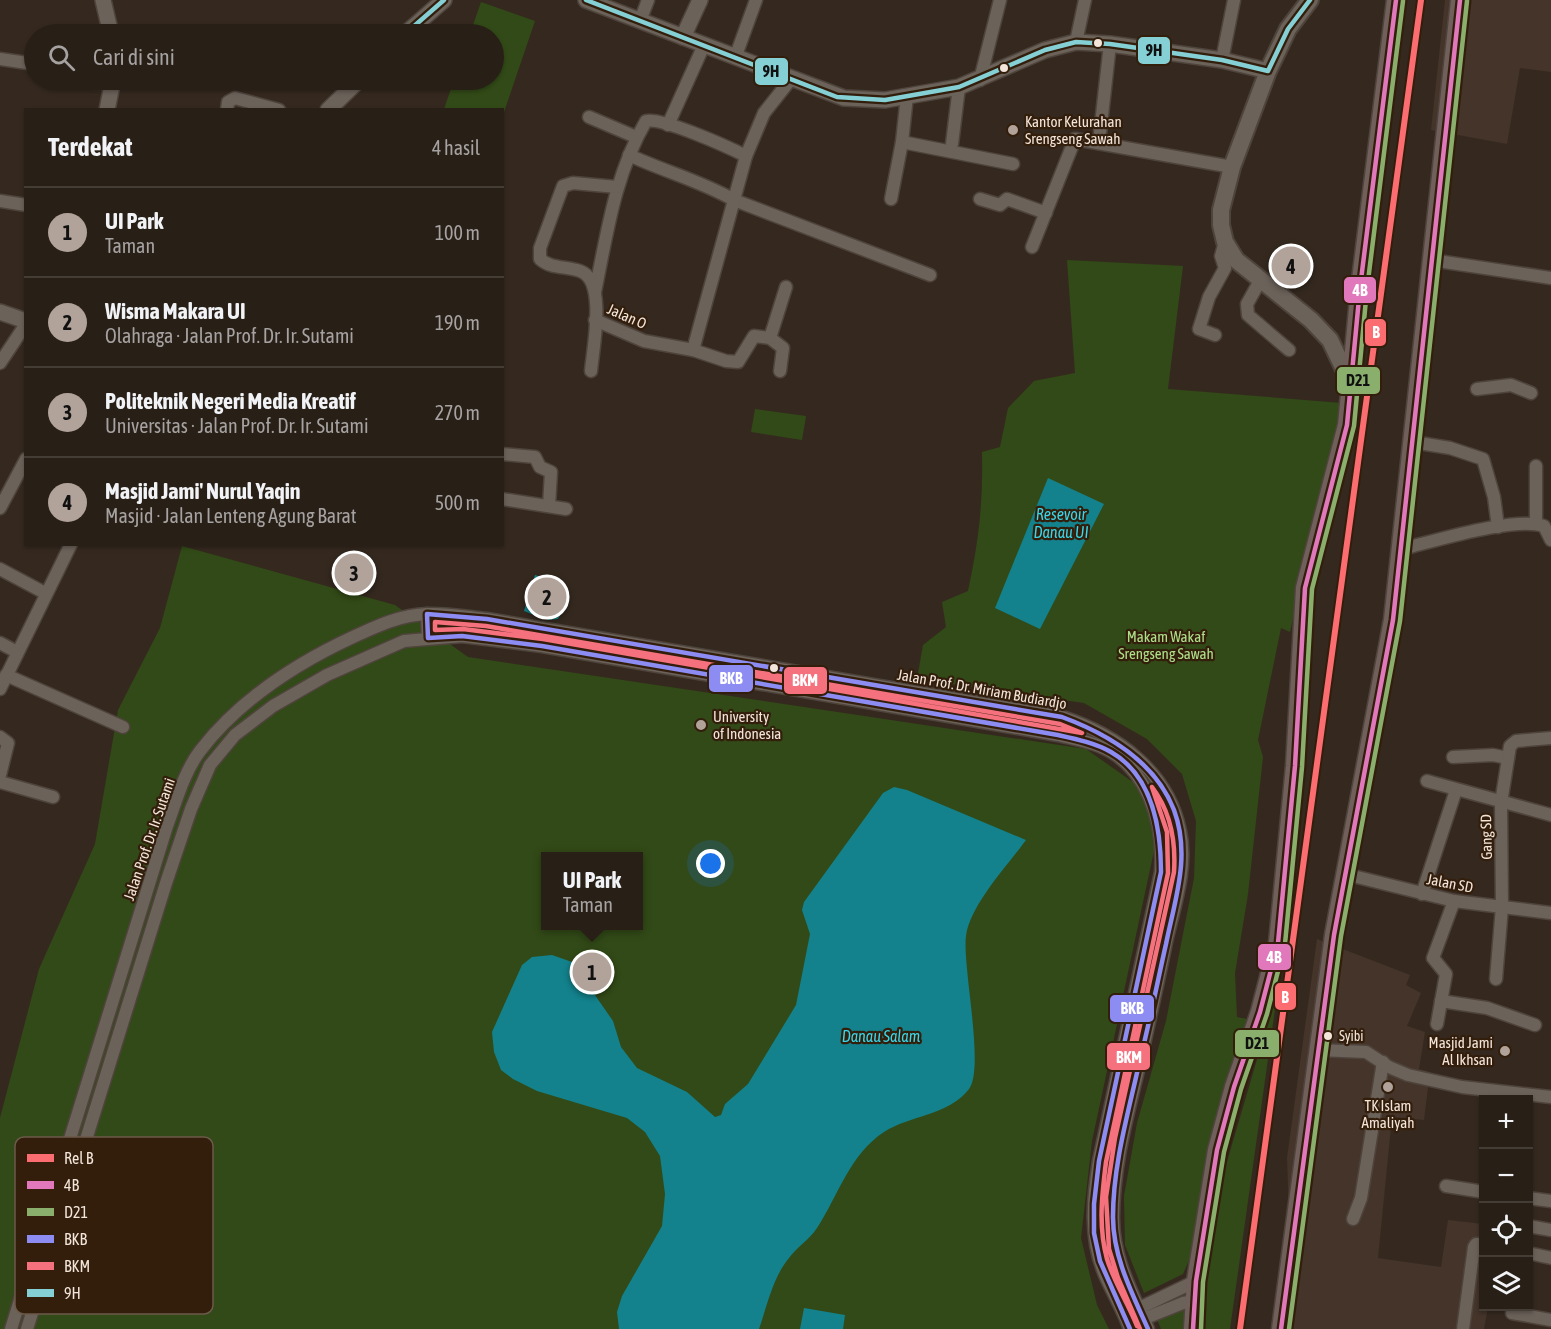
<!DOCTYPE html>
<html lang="id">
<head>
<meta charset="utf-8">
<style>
  body { margin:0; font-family:"Asap Condensed",sans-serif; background:#342c24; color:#f1f3f6 }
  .controls { position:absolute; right:18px; bottom:18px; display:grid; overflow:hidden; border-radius:0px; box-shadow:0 2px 4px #0004 }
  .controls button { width:54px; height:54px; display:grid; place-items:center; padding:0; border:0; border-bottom:2px solid #443d36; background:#281f17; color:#f1f3f6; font:30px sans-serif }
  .you { position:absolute; left:711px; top:864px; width:21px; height:21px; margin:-15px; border:4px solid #fff; border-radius:50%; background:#1a73e8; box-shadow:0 0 0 9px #1a73e833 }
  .badge { display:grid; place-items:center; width:39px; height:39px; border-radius:50%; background:#b1a399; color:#111; font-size:20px; font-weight:700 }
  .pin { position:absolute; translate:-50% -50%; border:3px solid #fff; box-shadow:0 2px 6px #0006 }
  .popup { position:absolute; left:541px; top:852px; width:102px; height:78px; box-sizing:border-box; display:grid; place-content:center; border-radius:0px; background:#281f17; filter:drop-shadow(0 2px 4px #0005); font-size:20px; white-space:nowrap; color:#a5a2a1 }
  .popup b { font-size:22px; color:#f1f3f6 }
  .popup::after { content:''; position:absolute; left:50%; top:100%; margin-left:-12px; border:12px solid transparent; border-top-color:#281f17 }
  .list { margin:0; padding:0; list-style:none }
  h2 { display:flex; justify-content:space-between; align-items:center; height:78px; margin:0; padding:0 24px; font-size:26px }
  h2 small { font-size:20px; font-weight:400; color:#a5a2a1 }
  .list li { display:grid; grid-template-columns:39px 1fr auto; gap:18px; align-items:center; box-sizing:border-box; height:90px; padding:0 24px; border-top:2px solid #443d36 }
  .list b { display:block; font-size:22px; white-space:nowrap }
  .list p { margin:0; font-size:20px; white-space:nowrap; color:#a5a2a1 }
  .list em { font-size:20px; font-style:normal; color:#a5a2a1 }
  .icon { flex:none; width:33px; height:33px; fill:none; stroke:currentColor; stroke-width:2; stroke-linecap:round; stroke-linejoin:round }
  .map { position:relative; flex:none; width:1551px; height:1329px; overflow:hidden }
  .search { position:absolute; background:#281f17; box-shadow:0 2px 4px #0004; left:24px; top:24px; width:480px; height:66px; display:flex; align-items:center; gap:15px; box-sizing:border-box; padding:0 21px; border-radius:33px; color:#a5a2a1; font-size:22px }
  .panel { position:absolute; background:#281f17; box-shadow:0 2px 4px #0004; left:24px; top:108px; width:480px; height:438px; border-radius:0px }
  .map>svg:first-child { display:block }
  .commercial { fill:#443429 }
  .green { fill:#324a17; fill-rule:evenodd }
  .water { fill:#13828c }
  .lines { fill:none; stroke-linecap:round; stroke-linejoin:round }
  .minor-casing { stroke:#4f443c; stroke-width:15 }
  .tertiary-casing { stroke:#4f443c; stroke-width:18 }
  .secondary-casing { stroke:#4f443c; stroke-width:20 }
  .primary-casing { stroke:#4f443c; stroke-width:21 }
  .minor { stroke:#6b625a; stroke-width:12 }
  .tertiary { stroke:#6b625a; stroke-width:15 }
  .secondary { stroke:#6b625a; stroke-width:16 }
  .primary { stroke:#705f5b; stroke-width:18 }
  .bus-1-casing { stroke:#331e0c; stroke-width:9 }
  .bus-2-casing { stroke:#331e0c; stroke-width:9 }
  .bus-3-casing { stroke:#331e0c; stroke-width:9 }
  .bus-4-casing { stroke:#331e0c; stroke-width:9 }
  .bus-5-casing { stroke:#331e0c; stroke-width:9 }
  .bus-1 { stroke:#e178bb; stroke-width:4.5 }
  .bus-2 { stroke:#8aaf6c; stroke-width:4.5 }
  .bus-3 { stroke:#8c8cf3; stroke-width:4.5 }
  .bus-4 { stroke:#f5717e; stroke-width:4.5 }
  .bus-5 { stroke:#85d0d5; stroke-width:4.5 }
  .rail-1-casing { stroke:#331e0c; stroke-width:10 }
  .rail-1 { stroke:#fb6d71; stroke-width:6 }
  .bus-dot { fill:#f4e5da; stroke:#331e0c; stroke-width:2 }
  .poi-dot { fill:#b1a399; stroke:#331e0c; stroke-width:2 }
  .labels { text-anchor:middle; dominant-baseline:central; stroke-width:4.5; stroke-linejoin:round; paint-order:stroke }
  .bus-label { font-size:14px; fill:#f4e5da; stroke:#331e0c; text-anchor:start }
  .poi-label { font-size:15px; fill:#f4e5da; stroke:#331e0c; text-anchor:start }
  .street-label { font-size:15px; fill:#f4e5da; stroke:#331e0c }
  .park-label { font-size:15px; fill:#aee089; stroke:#331e0c }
  .water-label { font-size:16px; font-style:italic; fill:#39d7e9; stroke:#331e0c }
  .key { fill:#331e0c; stroke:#6d5a4a; stroke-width:1.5 }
  .key-label { font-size:16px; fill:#f4e5da }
  .line-badge { stroke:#331e0c; stroke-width:2 }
  .badge-label { font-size:16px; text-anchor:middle; font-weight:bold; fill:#fff }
  .pale-badge-label { font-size:16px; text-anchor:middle; font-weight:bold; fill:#111 }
</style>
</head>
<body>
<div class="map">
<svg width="1551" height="1329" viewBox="0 0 1551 1329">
  <rect width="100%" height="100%" fill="#35291f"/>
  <g class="commercial">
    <path d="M1445 0H1551V72L1520 68 1507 144 1431 130Z"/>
    <path d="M1317 939 1410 975 1406 985 1421 993 1407 1026 1425 1032 1419 1069 1430 1072 1424 1120 1392 1117 1378 1258 1441 1267 1448 1220 1483 1224 1484 1306 1488 1307 1484 1329H1287L1292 1295 1287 1158Z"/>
  </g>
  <g class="green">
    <path d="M481 2 535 21 503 115 502 110 444 109 454 80H494V34H470Z"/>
    <path d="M1067 260 1183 266 1168 389 1342 403 1290 632 1281 628 1258 740 1263 757 1248 894 1235 973 1237 1017 1252 1020 1191 1256 1183 1274 1144 1293 1125 1245 1124 1196 1137 1123 1166 1021 1194 878 1196 821 1182 774 1147 739 1084 703 917 679 923 645 946 627 942 602 968 591C979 539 983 505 982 452L1000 447 1008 408 1034 381 1075 373Z"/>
    <path d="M755 409 806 416 802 440 751 432Z"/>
    <path d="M182 546 395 605 468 657 1086 749 1164 804 1092 1141 1081 1238 1097 1305 1109 1329H0V1118L39 969 95 844 118 710 160 628ZM546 856H638V926H546Z"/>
    <path d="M1278 988 1230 1329H1199L1203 1280 1226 1165Z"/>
    <path d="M1179 1308 1187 1311 1186 1329H1161L1156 1317Z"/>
  </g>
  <g class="water">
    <path d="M1048 478 1104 504 1040 629 995 608Z"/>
    <path d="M535 575 548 579 547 583C571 588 569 600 558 619L548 620 541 613 539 617 524 611Z"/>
    <path d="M894 787 907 790 1026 840C1008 865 970 905 966 936 962 965 985 1068 969 1089 948 1116 910 1115 884 1132 850 1154 838 1196 817 1228 810 1239 797 1247 789 1258 773 1277 767 1306 759 1329H619L617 1312 622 1296 662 1226 665 1194 660 1156 645 1132 627 1118 537 1091 513 1079 501 1070 494 1052 492 1032 522 965 532 957 552 955 572 962 613 1021 621 1047 637 1068 687 1092 715 1117 721 1115 725 1104 748 1084 796 1005 810 934 802 910 804 902 883 793Z"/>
    <path d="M804 1308 845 1315 843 1329H800Z"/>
  </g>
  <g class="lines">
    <g class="minor-casing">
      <g id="minor">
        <path d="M640 21 648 0"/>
        <path d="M1076 42 1085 0"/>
        <path d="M735 58 756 0"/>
        <path d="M0 59 34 64"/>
        <path d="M1222 60 1234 0"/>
        <path d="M64 80 65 82 112 83"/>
        <path d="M980 80 1000 0"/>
        <path d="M227 110 228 102 235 98 279 110"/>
        <path d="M589 117 636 137"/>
        <path d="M668 125 704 45"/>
        <path d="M902 142 1013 164"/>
        <path d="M1099 142 1110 44"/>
        <path d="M952 144 959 87"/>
        <path d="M629 155C663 171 701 181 734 200L930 275"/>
        <path d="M891 199 902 142 907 96"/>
        <path d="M980 199 1000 205 1007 199 1046 213"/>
        <path d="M0 201 26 205"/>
        <path d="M1032 247 1075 139 1232 167"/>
        <path d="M1431 260 1551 278"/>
        <path d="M1261 279 1247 304 1248 315 1289 350"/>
        <path d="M595 292C607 233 615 174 646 121 662 117 728 147 746 156"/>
        <path d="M595 320 644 341 693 350 726 361 738 362 754 336 770 338 783 348 780 371"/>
        <path d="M1215 335 1199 329 1209 297 1225 268 1221 256 1225 242"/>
        <path d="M770 338 786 287"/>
        <path d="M693 350 746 156 764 113 791 79"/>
        <path d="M0 363 26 324"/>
        <path d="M591 371C593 348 607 280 580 271 566 266 551 269 540 259V248L563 186 573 183 617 187"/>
        <path d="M1477 389 1511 385 1531 393"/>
        <path d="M1413 442 1450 448 1483 459 1494 497 1498 527"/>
        <path d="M502 454 535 457 540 467 551 472 549 506"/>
        <path d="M1536 466V523"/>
        <path d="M502 499 566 509"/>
        <path d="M0 508 26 459"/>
        <path d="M1402 549C1435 541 1515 516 1544 526L1551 540"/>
        <path d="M0 569 45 593"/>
        <path d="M427 614 428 638"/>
        <path d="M0 643 17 652"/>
        <path d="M6 675 123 727"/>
        <path d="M0 689 71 544"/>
        <path d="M0 737 8 743 0 775"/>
        <path d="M1453 757 1493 755 1508 758"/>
        <path d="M1427 781 1551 815"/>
        <path d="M0 782 53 797"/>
        <path d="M1345 874 1454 901 1551 913"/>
        <path d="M1422 894 1456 790"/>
        <path d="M1496 979 1502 907 1501 803 1510 746 1516 741 1551 738"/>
        <path d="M1441 1001 1487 1008 1535 1025"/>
        <path d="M1437 1024 1446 974 1433 958 1454 901"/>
        <path d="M1318 1050 1366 1052 1389 1067 1408 1075 1462 1087 1551 1097"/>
        <path d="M1446 1186 1484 1192"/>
        <path d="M1528 1198 1551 1201"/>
        <path d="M1353 1219 1361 1198 1383 1062"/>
        <path d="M1528 1226 1551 1230"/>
        <path d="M1528 1253 1551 1258"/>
        <path d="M1131 1312 1196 1281"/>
        <path d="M1512 1313 1551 1320"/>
        <path d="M1138 1321 1183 1303 1194 1301"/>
        <path d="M11 1329 167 826C176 802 184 772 200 751 240 699 295 664 353 637 377 626 400 615 427 614 447 613 467 617 487 619L1062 717C1117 735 1168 771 1180 831 1188 867 1174 907 1166 942 1158 982 1149 1022 1140 1062 1128 1113 1113 1165 1113 1218 1113 1259 1132 1292 1148 1329"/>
        <path d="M27 1329 166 883 191 809 210 765 235 735 273 706 327 675 404 641 462 636 542 646 1058 735C1070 738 1083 740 1094 744 1148 762 1164 822 1161 872L1099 1161C1093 1199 1089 1238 1105 1275 1113 1293 1123 1310 1130 1329"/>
        <path d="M1463 1329 1474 1247 1476 1244H1484"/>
      </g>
    </g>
    <g class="tertiary-casing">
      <g id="tertiary">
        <path d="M103 0 111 34"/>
        <path d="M586 0 844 98 885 100 959 87 1045 50 1076 42 1110 44 1222 60 1268 71"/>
        <path d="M405 34 444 0"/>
        <path d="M683 37 700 0"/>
        <path d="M107 110 113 80"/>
        <path d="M328 110 359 80"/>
        <path d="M0 312 26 321"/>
      </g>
    </g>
    <g class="secondary-casing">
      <path id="secondary" d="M1310 0 1288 29 1268 71 1232 167 1221 210V225L1225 242 1236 260 1311 320 1330 340 1351 384"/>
    </g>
    <g class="primary-casing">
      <g id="primary">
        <path d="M1193 1329 1196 1281 1217 1150 1234 1087 1260 1012 1278 943 1295 766 1305 588 1347 425 1360 288 1396 0"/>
        <path d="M1281 1329 1334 935 1393 620 1460 0"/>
      </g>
    </g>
    <use href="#minor" class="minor"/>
    <use href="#tertiary" class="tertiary"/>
    <use href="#secondary" class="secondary"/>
    <use href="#primary" class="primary"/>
    <g class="bus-1-casing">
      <g id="bus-1">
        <path d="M1193 1329 1196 1281 1217 1150 1234 1087 1260 1012 1278 943 1295 766 1305 588 1347 425 1360 288 1396 0"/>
        <path d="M1281 1329 1334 935 1393 620 1460 0"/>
      </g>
    </g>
    <g class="bus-2-casing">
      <g id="bus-2">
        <path d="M1201 1329 1203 1282 1224 1152 1241 1089 1267 1014 1285 944 1302 767 1312 589 1354 426 1367 289 1403 1"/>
        <path d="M1289 1329 1341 936 1400 621 1467 1"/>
      </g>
    </g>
    <g class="bus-3-casing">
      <path id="bus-3" d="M1130 1329 1100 1261 1094 1233V1204L1099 1161 1161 872C1161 828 1153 776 1111 752 1095 743 1076 739 1058 735L542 646 462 636 428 638 427 614 487 619 1062 717C1108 734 1155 761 1174 810 1191 856 1175 899 1166 944 1157 984 1149 1025 1139 1064 1128 1114 1113 1165 1113 1217 1113 1257 1132 1293 1148 1329"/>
    </g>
    <g class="bus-4-casing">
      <g id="bus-4">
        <path d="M435 622 486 626 1060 724 1082 733 543 639 463 629 435 630Z"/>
        <path d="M1137 1326C1128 1303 1114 1282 1107 1259 1098 1227 1102 1194 1106 1162L1168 873 1167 832 1152 787C1171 812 1176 841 1174 872L1115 1138 1106 1197 1109 1249 1118 1278 1140 1329"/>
      </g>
    </g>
    <g class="bus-5-casing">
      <g id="bus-5">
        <path d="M586 0 837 97 885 100 959 87 1045 50 1076 42 1110 44 1222 60 1268 71 1288 29 1310 0"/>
        <path d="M405 34 444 0"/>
      </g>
    </g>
    <use href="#bus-1" class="bus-1"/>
    <use href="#bus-2" class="bus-2"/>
    <use href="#bus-3" class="bus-3"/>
    <use href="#bus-4" class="bus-4"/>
    <use href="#bus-5" class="bus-5"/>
    <g class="rail-1-casing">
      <path id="rail-1" d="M1240 1329 1421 0"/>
    </g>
    <use href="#rail-1" class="rail-1"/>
  </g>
  <g class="bus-dot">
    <circle cx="1098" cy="43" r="5"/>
    <circle cx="1004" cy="68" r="5"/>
    <circle cx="774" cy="668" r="5"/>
    <circle cx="1328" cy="1036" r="5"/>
  </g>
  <g class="poi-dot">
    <circle cx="1013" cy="130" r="6"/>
    <circle cx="701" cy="725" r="6"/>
    <circle cx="1505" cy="1051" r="6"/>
    <circle cx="1388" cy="1087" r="6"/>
  </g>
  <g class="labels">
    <g class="bus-label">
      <text x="1339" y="1036">Syibi</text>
    </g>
    <g class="poi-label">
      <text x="1025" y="121">Kantor Kelurahan<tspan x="1025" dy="17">Srengseng Sawah</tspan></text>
      <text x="713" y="716">University<tspan x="713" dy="17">of Indonesia</tspan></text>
      <text x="1493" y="1042" text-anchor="end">Masjid Jami<tspan x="1493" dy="17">Al Ikhsan</tspan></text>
      <text x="1388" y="1105" text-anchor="middle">TK Islam<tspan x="1388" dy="17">Amaliyah</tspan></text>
    </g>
    <g class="street-label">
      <text transform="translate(627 316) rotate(24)">Jalan O</text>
      <text transform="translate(982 689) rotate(10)">Jalan Prof. Dr. Miriam Budiardjo</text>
      <text transform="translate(1486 837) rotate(-91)">Gang SD</text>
      <text transform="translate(149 839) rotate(-71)">Jalan Prof. Dr. Ir. Sutami</text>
      <text transform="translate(1450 883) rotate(11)">Jalan SD</text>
    </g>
    <g class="park-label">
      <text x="1166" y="636">Makam Wakaf<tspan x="1166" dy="17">Srengseng Sawah</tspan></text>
    </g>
    <g class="water-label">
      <text x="1061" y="514">Resevoir<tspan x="1061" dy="18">Danau UI</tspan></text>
      <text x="881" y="1036">Danau Salam</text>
    </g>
  </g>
  <rect x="15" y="1137" width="198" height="177" rx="9" class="key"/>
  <rect x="27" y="1154" width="27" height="8" fill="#fb6d71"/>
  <rect x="27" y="1181" width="27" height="8" fill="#e178bb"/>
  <rect x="27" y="1208" width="27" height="8" fill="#8aaf6c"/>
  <rect x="27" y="1235" width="27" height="8" fill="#8c8cf3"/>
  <rect x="27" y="1262" width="27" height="8" fill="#f5717e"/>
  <rect x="27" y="1289" width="27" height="8" fill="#85d0d5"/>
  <g class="key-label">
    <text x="64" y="1164">Rel B</text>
    <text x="64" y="1191">4B</text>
    <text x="64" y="1218">D21</text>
    <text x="64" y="1245">BKB</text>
    <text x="64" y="1272">BKM</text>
    <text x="64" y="1299">9H</text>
  </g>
  <g class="line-badge">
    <rect x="1137" y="36" width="34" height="29" rx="6" fill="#85d0d5"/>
    <rect x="754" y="57" width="35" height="29" rx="6" fill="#85d0d5"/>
    <rect x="1343" y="276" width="34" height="28" rx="6" fill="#e178bb"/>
    <rect x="1364" y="318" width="23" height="29" rx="6" fill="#fb6d71"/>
    <rect x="1336" y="366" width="45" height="29" rx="6" fill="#8aaf6c"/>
    <rect x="708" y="664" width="46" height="29" rx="6" fill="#8c8cf3"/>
    <rect x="783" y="666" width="45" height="29" rx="6" fill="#f5717e"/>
    <rect x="1257" y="943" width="35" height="28" rx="6" fill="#e178bb"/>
    <rect x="1274" y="982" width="23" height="29" rx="6" fill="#fb6d71"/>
    <rect x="1109" y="994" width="46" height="29" rx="6" fill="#8c8cf3"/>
    <rect x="1234" y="1029" width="46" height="29" rx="6" fill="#8aaf6c"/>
    <rect x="1106" y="1042" width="45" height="29" rx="6" fill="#f5717e"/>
  </g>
  <g class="badge-label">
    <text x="1360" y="296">4B</text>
    <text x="1376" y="338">B</text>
    <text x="731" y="684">BKB</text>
    <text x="805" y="686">BKM</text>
    <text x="1274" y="963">4B</text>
    <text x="1285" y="1003">B</text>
    <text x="1132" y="1014">BKB</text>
    <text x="1129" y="1063">BKM</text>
  </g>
  <g class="pale-badge-label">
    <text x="1154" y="56">9H</text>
    <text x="771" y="77">9H</text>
    <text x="1358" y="386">D21</text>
    <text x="1257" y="1049">D21</text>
  </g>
</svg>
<div class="controls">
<button>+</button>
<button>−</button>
<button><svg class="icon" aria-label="locate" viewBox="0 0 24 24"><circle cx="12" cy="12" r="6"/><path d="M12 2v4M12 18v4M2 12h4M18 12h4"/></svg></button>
<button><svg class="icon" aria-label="layers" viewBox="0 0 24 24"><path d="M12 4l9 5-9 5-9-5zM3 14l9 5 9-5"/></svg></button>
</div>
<div class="you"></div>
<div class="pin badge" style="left:592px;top:972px">1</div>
<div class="popup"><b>UI Park</b>Taman</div>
<div class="pin badge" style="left:547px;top:597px">2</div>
<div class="pin badge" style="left:354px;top:573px">3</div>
<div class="pin badge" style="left:1291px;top:266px">4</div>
<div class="search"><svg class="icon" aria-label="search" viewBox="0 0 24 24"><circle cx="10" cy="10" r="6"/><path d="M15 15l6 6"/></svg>Cari di sini</div>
<section class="panel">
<h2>Terdekat<small>4 hasil</small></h2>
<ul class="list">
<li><span class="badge">1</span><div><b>UI Park</b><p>Taman</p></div><em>100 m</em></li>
<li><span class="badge">2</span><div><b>Wisma Makara UI</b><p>Olahraga · Jalan Prof. Dr. Ir. Sutami</p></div><em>190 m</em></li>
<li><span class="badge">3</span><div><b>Politeknik Negeri Media Kreatif</b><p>Universitas · Jalan Prof. Dr. Ir. Sutami</p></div><em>270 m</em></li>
<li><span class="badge">4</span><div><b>Masjid Jami' Nurul Yaqin</b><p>Masjid · Jalan Lenteng Agung Barat</p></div><em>500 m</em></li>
</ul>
</section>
</div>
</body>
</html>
